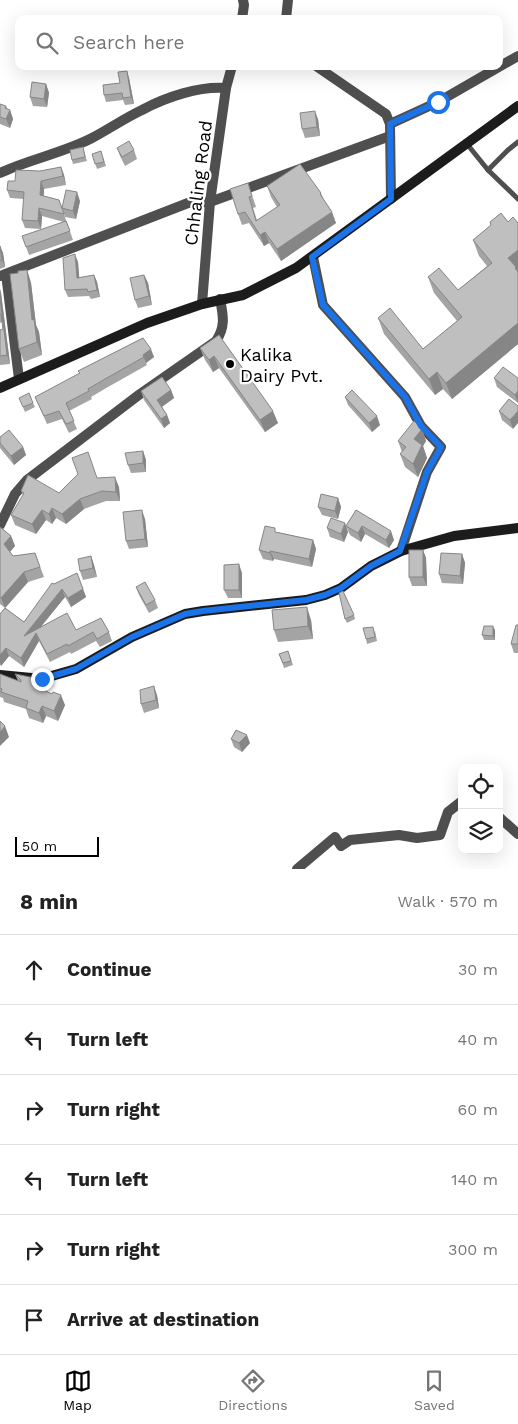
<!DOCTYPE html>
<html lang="en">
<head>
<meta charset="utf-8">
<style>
  body { margin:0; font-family:"Work Sans",sans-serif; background:#f2f2f2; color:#222 }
  .controls { position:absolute; right:15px; bottom:15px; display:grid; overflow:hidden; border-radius:10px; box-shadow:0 5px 20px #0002 }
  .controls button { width:45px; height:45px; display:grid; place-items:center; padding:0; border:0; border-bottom:1px solid #e0e0e0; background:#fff; color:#222; font:25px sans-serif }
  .scale { position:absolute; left:15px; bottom:12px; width:84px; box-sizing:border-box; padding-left:5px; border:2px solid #000; border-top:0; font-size:14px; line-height:18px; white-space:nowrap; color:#000; -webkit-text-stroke:4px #fff; paint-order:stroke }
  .stop { position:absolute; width:15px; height:15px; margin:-11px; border:4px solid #1a73e8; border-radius:50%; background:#fff }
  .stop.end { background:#1a73e8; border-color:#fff; box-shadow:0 1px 5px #0008 }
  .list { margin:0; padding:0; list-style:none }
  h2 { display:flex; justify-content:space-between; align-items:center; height:65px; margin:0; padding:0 20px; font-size:21px }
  h2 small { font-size:16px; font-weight:400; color:#767676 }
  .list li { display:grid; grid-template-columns:32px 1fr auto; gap:15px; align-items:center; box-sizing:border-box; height:70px; padding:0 20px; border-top:1px solid #e0e0e0 }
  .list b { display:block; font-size:19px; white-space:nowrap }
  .list em { font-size:16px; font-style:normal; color:#767676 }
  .icon { flex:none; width:28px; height:28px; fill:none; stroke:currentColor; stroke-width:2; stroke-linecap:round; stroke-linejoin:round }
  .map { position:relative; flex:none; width:518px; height:869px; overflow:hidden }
  .search { position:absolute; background:#fff; box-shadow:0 5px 20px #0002; left:15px; right:15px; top:15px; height:55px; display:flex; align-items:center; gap:12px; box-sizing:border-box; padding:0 18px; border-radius:10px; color:#767676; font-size:19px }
  .sheet { height:485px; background:#fff }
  nav { display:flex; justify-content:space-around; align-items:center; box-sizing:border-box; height:70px; border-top:1px solid #e0e0e0; background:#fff; font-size:14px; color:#767676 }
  nav a { display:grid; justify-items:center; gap:2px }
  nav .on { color:#000 }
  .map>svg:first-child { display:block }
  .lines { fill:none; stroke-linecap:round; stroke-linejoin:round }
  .lane { stroke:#4f4f4f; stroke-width:5 }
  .street { stroke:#4f4f4f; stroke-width:10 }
  .secondary { stroke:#1c1c1c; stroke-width:10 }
  .wall { fill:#a4a4a4 }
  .shaded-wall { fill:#868686 }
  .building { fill:#bfbfbf; stroke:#868686 }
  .route { stroke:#1a73e8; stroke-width:6 }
  .poi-dot { fill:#000; stroke:#fff; stroke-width:2 }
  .labels { text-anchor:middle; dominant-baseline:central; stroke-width:4.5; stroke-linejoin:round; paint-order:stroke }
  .street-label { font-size:18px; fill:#000; stroke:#fff }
  .poi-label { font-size:18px; fill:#000; stroke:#fff; text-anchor:start }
</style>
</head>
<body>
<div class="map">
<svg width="518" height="869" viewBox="0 0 518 869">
  <rect width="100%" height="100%" fill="#fff"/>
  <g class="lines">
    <g class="lane">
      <path d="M467 144 488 170 518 199"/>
      <path d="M488 170 508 150 518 142"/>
    </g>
    <g class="street">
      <path d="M242 19 244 5 243 0"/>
      <path d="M286 19 288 0"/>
      <path d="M316 66 386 114 390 124 391 199"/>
      <path d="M390 124 438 102 518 56"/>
      <path d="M0 173C30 159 63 153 92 138 109 129 125 118 142 110 166 97 199 86 226 88"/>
      <path d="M313 257 323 305 405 397 421 426 441 447 427 472 401 551"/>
      <path d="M6 274 19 379"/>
      <path d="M0 276 188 203 210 202 390 136"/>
      <path d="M202 304 210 202 226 88 232 66"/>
      <path d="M0 525 15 494 27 480 140 394 216 341C226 326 223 315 220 299"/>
      <path d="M499 817 518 834"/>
      <path d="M297 869 335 837 341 846 350 840 399 835 417 838 440 835 448 812 462 801"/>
    </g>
    <g class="secondary">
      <path d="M0 388 147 323 202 304 243 295 296 268 518 106"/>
      <path d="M0 675 42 679 55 675 76 669 132 637 185 614 203 611 306 600 325 595 341 588 371 566 401 551 454 536 518 528"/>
    </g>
  </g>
  <g class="wall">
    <path d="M129 78 134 104 125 105 123 100 106 102 104 95Z"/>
    <path d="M46 84 49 93 47 107 33 106 30 97Z"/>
    <path d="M0 104 7 109 10 110 13 119 10 128 0 124Z"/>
    <path d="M318 119 320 136 305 138 302 129Z"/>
    <path d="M117 148 134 150 137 159 125 166 120 156Z"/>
    <path d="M84 151 87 161 73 164 72 160Z"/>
    <path d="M101 151 106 166 97 169 92 154Z"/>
    <path d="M61 167 64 175 66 185 44 189V196L59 200 73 240 29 255 22 236 64 222 42 216 41 229 25 228 22 220 24 199 10 198 7 190 15 181 40 171Z"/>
    <path d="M248 183 256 207 253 208 257 220 277 207 271 197 267 186 321 193 324 200 336 223 281 261 269 243 264 246 249 223 242 225 238 214Z"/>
    <path d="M80 201 76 219 65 217 62 208Z"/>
    <path d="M501 213 518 272V344L452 399 443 389 435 395 384 334 378 318 423 349 457 321 434 293 428 277 458 290 487 266 479 256 473 240 491 225 490 222Z"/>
    <path d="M0 246 3 253 5 267 0 269Z"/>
    <path d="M78 262 79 278 94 275 97 282 100 297 91 299 89 296 68 297 65 290Z"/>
    <path d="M27 270 31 283 36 325 39 332 42 355 24 362 19 349 18 273Z"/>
    <path d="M144 275 148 283 152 305 138 308 135 300Z"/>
    <path d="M0 289 1 293 10 364 0 365V330L3 329 2 322 0 323Z"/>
    <path d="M219 335 278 423 265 432 219 368 213 372 205 360 200 348Z"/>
    <path d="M143 338 154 357 146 363 147 365 108 387 91 397 92 399 69 411 77 429 69 433 62 419 47 424 35 397 80 374 78 371Z"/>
    <path d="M494 378H518V403L497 387Z"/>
    <path d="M171 390 174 398 162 407 167 415 170 423 164 428 144 400 141 391Z"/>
    <path d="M345 397 380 425 372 432 348 405Z"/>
    <path d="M19 398 33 403 35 407 25 412Z"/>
    <path d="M509 399 513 429 502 420 499 411Z"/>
    <path d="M422 429 426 441 423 446 427 458 418 477 405 467 400 454 402 452 398 441Z"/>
    <path d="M0 437 23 447 26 455 14 465 0 448Z"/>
    <path d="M143 451 146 460V472L131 473 128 465Z"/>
    <path d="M97 478 119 487 120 501H106L84 509 66 524 56 518 52 524 46 520 36 534 15 525 11 515 23 495 21 491 59 493Z"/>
    <path d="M338 498 341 507 338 519 322 515 318 507Z"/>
    <path d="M356 510 394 540 389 548 365 534 361 542 350 535 346 526Z"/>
    <path d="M145 519 148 547 129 549 126 541Z"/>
    <path d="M0 527 11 536 15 546 10 552 13 556 35 553 44 577 28 582 5 608 24 622 54 584 77 573 86 597 71 607 65 597 41 626 76 630 109 632 112 641 100 647 96 641 71 654 70 652 50 662 39 641 24 667 9 656 1 666 0 664V614L5 608 0 604Z"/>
    <path d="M327 528 348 532 344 542 330 537Z"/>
    <path d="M277 532 313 540 316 549 312 567 274 559 273 561 263 559 259 550Z"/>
    <path d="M423 550 426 558 427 586H412L409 577Z"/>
    <path d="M462 554 465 563 463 584 442 583 439 574Z"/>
    <path d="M91 556 94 565 97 577 83 580 80 571Z"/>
    <path d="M242 573V598H228L224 590Z"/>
    <path d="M136 587 155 600 158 608 149 613 139 595Z"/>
    <path d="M354 615 355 619 347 623 345 619Z"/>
    <path d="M311 620 313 639 278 642 274 630Z"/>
    <path d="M518 625V653H514L511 644Z"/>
    <path d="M495 630V640H484L482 635Z"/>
    <path d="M375 631 377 641 367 644 366 639Z"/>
    <path d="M288 651 293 665 284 668 279 654Z"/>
    <path d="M0 674 18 681 15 674 65 705 58 721 46 716 43 723 29 718 26 709 4 702 3 698 0 697Z"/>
    <path d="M157 695 159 708 144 713 141 704Z"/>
    <path d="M231 739 250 743 242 752 234 747Z"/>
  </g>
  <g class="shaded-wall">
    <path d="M127 71 129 78 134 104 131 97Z"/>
    <path d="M46 84 49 93 47 107 44 99Z"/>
    <path d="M6 106 9 113 10 110 13 119 10 128 6 119 5 108Z"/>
    <path d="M315 111 318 119 320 136 317 127Z"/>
    <path d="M61 167 64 175 66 185 63 176Z"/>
    <path d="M41 181 44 189 43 203 40 195Z"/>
    <path d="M77 192 80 201 76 219 73 211Z"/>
    <path d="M39 208 42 216 41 229 38 221Z"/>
    <path d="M332 212 336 223 281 261 277 249Z"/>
    <path d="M265 232 269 243 264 246 260 235Z"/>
    <path d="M0 246 3 253 5 267 2 260Z"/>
    <path d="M518 250V271L517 272 508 258Z"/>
    <path d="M75 254 78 262 80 286 77 278Z"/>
    <path d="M27 270 31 283 36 325 39 332 42 355 37 342 32 320Z"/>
    <path d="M94 275 97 282 100 297 97 290Z"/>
    <path d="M144 275 148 283 152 305 149 296Z"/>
    <path d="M0 289 1 293 10 364 7 355 0 298Z"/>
    <path d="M518 323V344L452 399 446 383Z"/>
    <path d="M151 349 154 357 146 363 143 355Z"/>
    <path d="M214 356 219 368 213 372 209 360Z"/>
    <path d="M437 372 443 389 435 395 429 379Z"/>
    <path d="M171 390 174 398 160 408 157 400Z"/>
    <path d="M518 391V403L515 395Z"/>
    <path d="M273 411 278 423 265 432 260 420Z"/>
    <path d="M518 411V423L513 429 510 420Z"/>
    <path d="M167 415 170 423 164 428 161 419Z"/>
    <path d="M377 416 380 425 372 432 369 423Z"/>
    <path d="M422 429 426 441 423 446 427 458 418 477 413 464 414 439Z"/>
    <path d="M23 447 26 455 14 465 11 456Z"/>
    <path d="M143 451 146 460V472L143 463Z"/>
    <path d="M115 477 119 487 120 501 116 492Z"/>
    <path d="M338 498 341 507 338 519 335 511Z"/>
    <path d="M80 499 84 509 66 524 62 514Z"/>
    <path d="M52 508 56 518 52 524 49 514Z"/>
    <path d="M42 510 46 520 36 534 32 524Z"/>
    <path d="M142 510 145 519 148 547 145 539Z"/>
    <path d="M345 523 348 532 344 542 341 534Z"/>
    <path d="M362 526 365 534 361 542 358 533Z"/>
    <path d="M391 531 394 540 389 548 386 540Z"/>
    <path d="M11 536 15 546 8 554 4 544Z"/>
    <path d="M313 540 316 549 312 567 309 559Z"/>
    <path d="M423 550 426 558 427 586 423 577Z"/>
    <path d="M270 551 274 559 273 561 270 553Z"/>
    <path d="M462 554 465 563 463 584 460 576Z"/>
    <path d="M91 556 94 565 97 577 93 568Z"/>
    <path d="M239 564 242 573V598L239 590Z"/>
    <path d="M24 572 28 582 5 608 1 598Z"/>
    <path d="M62 589 65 597 36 633 39 641 24 667 21 658 24 636Z"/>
    <path d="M83 589 86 597 71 607 68 598Z"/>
    <path d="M307 607 311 620 313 639 308 626Z"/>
    <path d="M493 626 495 630V640L493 636Z"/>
    <path d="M6 648 9 656 1 666 0 662V655Z"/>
    <path d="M35 678 39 688 33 685Z"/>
    <path d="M154 686 157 695 159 708 156 700Z"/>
    <path d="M61 695 65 705 58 721 54 711Z"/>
    <path d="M42 706 46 716 43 723 39 713Z"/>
    <path d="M5 726 9 737 0 746V732Z"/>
    <path d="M247 735 250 743 242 752 239 743Z"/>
  </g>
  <g class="building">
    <path d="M127 71 131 97 123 98 122 93 104 95 103 85 120 83 118 72Z"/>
    <path d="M32 82 46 84 44 99 30 97Z"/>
    <path d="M0 104 6 106 5 108 10 110 6 119 0 117Z"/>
    <path d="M315 111 317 127 302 129 300 113Z"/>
    <path d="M129 141 134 150 122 157 117 148Z"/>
    <path d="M83 147 85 157 72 160 70 150Z"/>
    <path d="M101 151 104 162 95 164 92 154Z"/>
    <path d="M300 164 321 193 320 194 332 212 277 249 265 232 260 235 245 212 238 214 230 189 248 183 252 196 249 197 256 221 280 205 267 186Z"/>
    <path d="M61 167 63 176 41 181 40 195 59 200 64 214 39 208 38 221 22 220 24 192 7 190 8 181H15L16 170 40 171Z"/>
    <path d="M66 190 77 192 73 211 62 208Z"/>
    <path d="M501 213 508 222 513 217 518 223V250L508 258 516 267 515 268 518 272V323L446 383 437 372 429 379 378 318 390 308 423 349 462 317 428 277 439 268 458 290 492 263 473 240 491 225 490 222Z"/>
    <path d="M66 221 70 231 26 247 22 236Z"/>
    <path d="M0 246 2 260 0 261Z"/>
    <path d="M75 254 77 278 94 275 97 290 88 292 87 289 65 290 63 258Z"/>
    <path d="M27 270 32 320 34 319 37 342 19 349 10 274 18 273V271Z"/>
    <path d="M144 275 149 296 135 300 130 278Z"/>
    <path d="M0 298 7 355 0 356V330L3 329 1 314H0Z"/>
    <path d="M219 335 273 411 260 420 214 356 209 360 200 348Z"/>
    <path d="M143 338 151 349 143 355 144 357 105 379 88 389 89 391 66 403 74 421 66 424 59 411 44 416 35 397 80 373 78 371Z"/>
    <path d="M503 367 518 378V391L515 395 494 378Z"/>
    <path d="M162 377 171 390 157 400 167 415 161 419 141 391Z"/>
    <path d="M352 390 377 416 369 423 345 397Z"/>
    <path d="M29 393 33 403 23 407 19 398Z"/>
    <path d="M509 399 518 406V411L510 420 499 411Z"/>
    <path d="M414 421 422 429 414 439 422 445 413 464 400 454 406 447 398 441Z"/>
    <path d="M9 430 23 447 11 456 0 443V437Z"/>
    <path d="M143 451V463L128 465 125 453Z"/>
    <path d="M88 452 97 478 115 477 116 492 102 491 80 499 62 514 52 508 49 514 42 510 32 524 11 515 24 493 21 491 28 475 59 493 78 474 72 458Z"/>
    <path d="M321 494 338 498 335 511 318 507Z"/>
    <path d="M142 510 145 539 126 541 123 512Z"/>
    <path d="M356 510 391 531 386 540 362 526 358 533 346 526Z"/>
    <path d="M331 518 345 523 341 534 327 528Z"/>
    <path d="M265 526 275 528V532L313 540 309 559 270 551V553L259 550Z"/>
    <path d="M0 527 11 536 4 544 13 556 35 553 40 567 24 572 1 598 0 597Z"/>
    <rect x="409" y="550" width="14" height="27"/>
    <path d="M441 553 462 554 460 576 439 574Z"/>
    <path d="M91 556 93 568 80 571 78 559Z"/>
    <path d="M239 564V590H224V565Z"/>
    <path d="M77 573 83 589 68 598 62 589 24 636 67 613 76 630 101 618 109 632 97 639 93 632 68 646 67 644 47 654 36 633 21 658 6 648 0 655V614L5 608 24 622 52 583 54 584Z"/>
    <path d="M145 582 155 600 146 605 136 587Z"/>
    <path d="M343 591 354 615 345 619 339 593Z"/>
    <path d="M307 607 308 626 274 630 272 610Z"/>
    <path d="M516 625H518V644H511Z"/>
    <path d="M484 626H493V636L482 635Z"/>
    <path d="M373 627 375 637 366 639 363 628Z"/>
    <path d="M288 651 291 661 283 663 279 654Z"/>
    <path d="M0 674 21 682V680L15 674 35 678 33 685 52 694 53 692 61 695 54 711 42 706 39 713 26 708 28 701 1 692 2 689 0 688Z"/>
    <path d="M154 686 156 700 141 704 140 690Z"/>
    <path d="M0 721 5 726 0 732Z"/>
    <path d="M236 730 247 735 239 743 231 739Z"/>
  </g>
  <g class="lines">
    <path class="route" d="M42 679 76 669 132 637 185 614 203 611 306 600 325 595 341 588 371 566 400 551 427 472 441 447 421 426 405 397 323 305 312 257 391 199 390 124 438 102"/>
  </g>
  <circle class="poi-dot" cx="230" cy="364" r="5"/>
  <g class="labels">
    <g class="street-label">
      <text transform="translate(198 183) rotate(-83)">Chhaling Road</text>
    </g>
    <g class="poi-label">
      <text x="240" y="354">Kalika<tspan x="240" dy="21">Dairy Pvt.</tspan></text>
    </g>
  </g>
</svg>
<div class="controls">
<button><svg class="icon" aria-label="locate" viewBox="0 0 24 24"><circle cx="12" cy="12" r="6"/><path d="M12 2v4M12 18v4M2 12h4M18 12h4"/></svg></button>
<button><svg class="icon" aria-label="layers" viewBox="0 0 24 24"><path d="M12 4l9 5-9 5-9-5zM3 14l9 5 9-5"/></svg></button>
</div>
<div class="scale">50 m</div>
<div class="stop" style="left:438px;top:102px"></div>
<div class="stop end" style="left:42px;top:679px"></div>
<div class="search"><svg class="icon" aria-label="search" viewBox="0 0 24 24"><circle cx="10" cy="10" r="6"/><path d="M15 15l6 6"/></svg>Search here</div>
</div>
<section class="sheet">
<h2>8 min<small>Walk · 570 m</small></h2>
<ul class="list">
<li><svg class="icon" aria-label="ahead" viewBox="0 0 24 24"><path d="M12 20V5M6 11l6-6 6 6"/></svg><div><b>Continue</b></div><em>30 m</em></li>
<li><svg class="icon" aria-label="left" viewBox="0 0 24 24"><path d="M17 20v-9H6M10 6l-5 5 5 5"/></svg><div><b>Turn left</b></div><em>40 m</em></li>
<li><svg class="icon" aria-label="right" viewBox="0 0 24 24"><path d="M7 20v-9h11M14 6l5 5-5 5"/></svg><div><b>Turn right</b></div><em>60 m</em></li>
<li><svg class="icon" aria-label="left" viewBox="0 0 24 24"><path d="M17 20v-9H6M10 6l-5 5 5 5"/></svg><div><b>Turn left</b></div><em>140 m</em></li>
<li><svg class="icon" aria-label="right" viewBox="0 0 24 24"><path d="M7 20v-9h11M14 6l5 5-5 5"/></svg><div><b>Turn right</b></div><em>300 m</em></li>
<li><svg class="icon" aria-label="arrive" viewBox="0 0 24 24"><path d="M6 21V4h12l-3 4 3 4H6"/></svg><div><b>Arrive at destination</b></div></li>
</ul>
</section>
<nav>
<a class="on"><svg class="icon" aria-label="map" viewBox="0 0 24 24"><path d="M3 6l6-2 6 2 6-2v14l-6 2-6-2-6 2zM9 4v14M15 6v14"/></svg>Map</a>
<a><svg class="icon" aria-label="directions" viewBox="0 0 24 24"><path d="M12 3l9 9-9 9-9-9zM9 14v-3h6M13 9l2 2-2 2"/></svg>Directions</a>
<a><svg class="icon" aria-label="saved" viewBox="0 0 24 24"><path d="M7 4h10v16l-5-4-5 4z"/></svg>Saved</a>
</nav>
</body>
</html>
